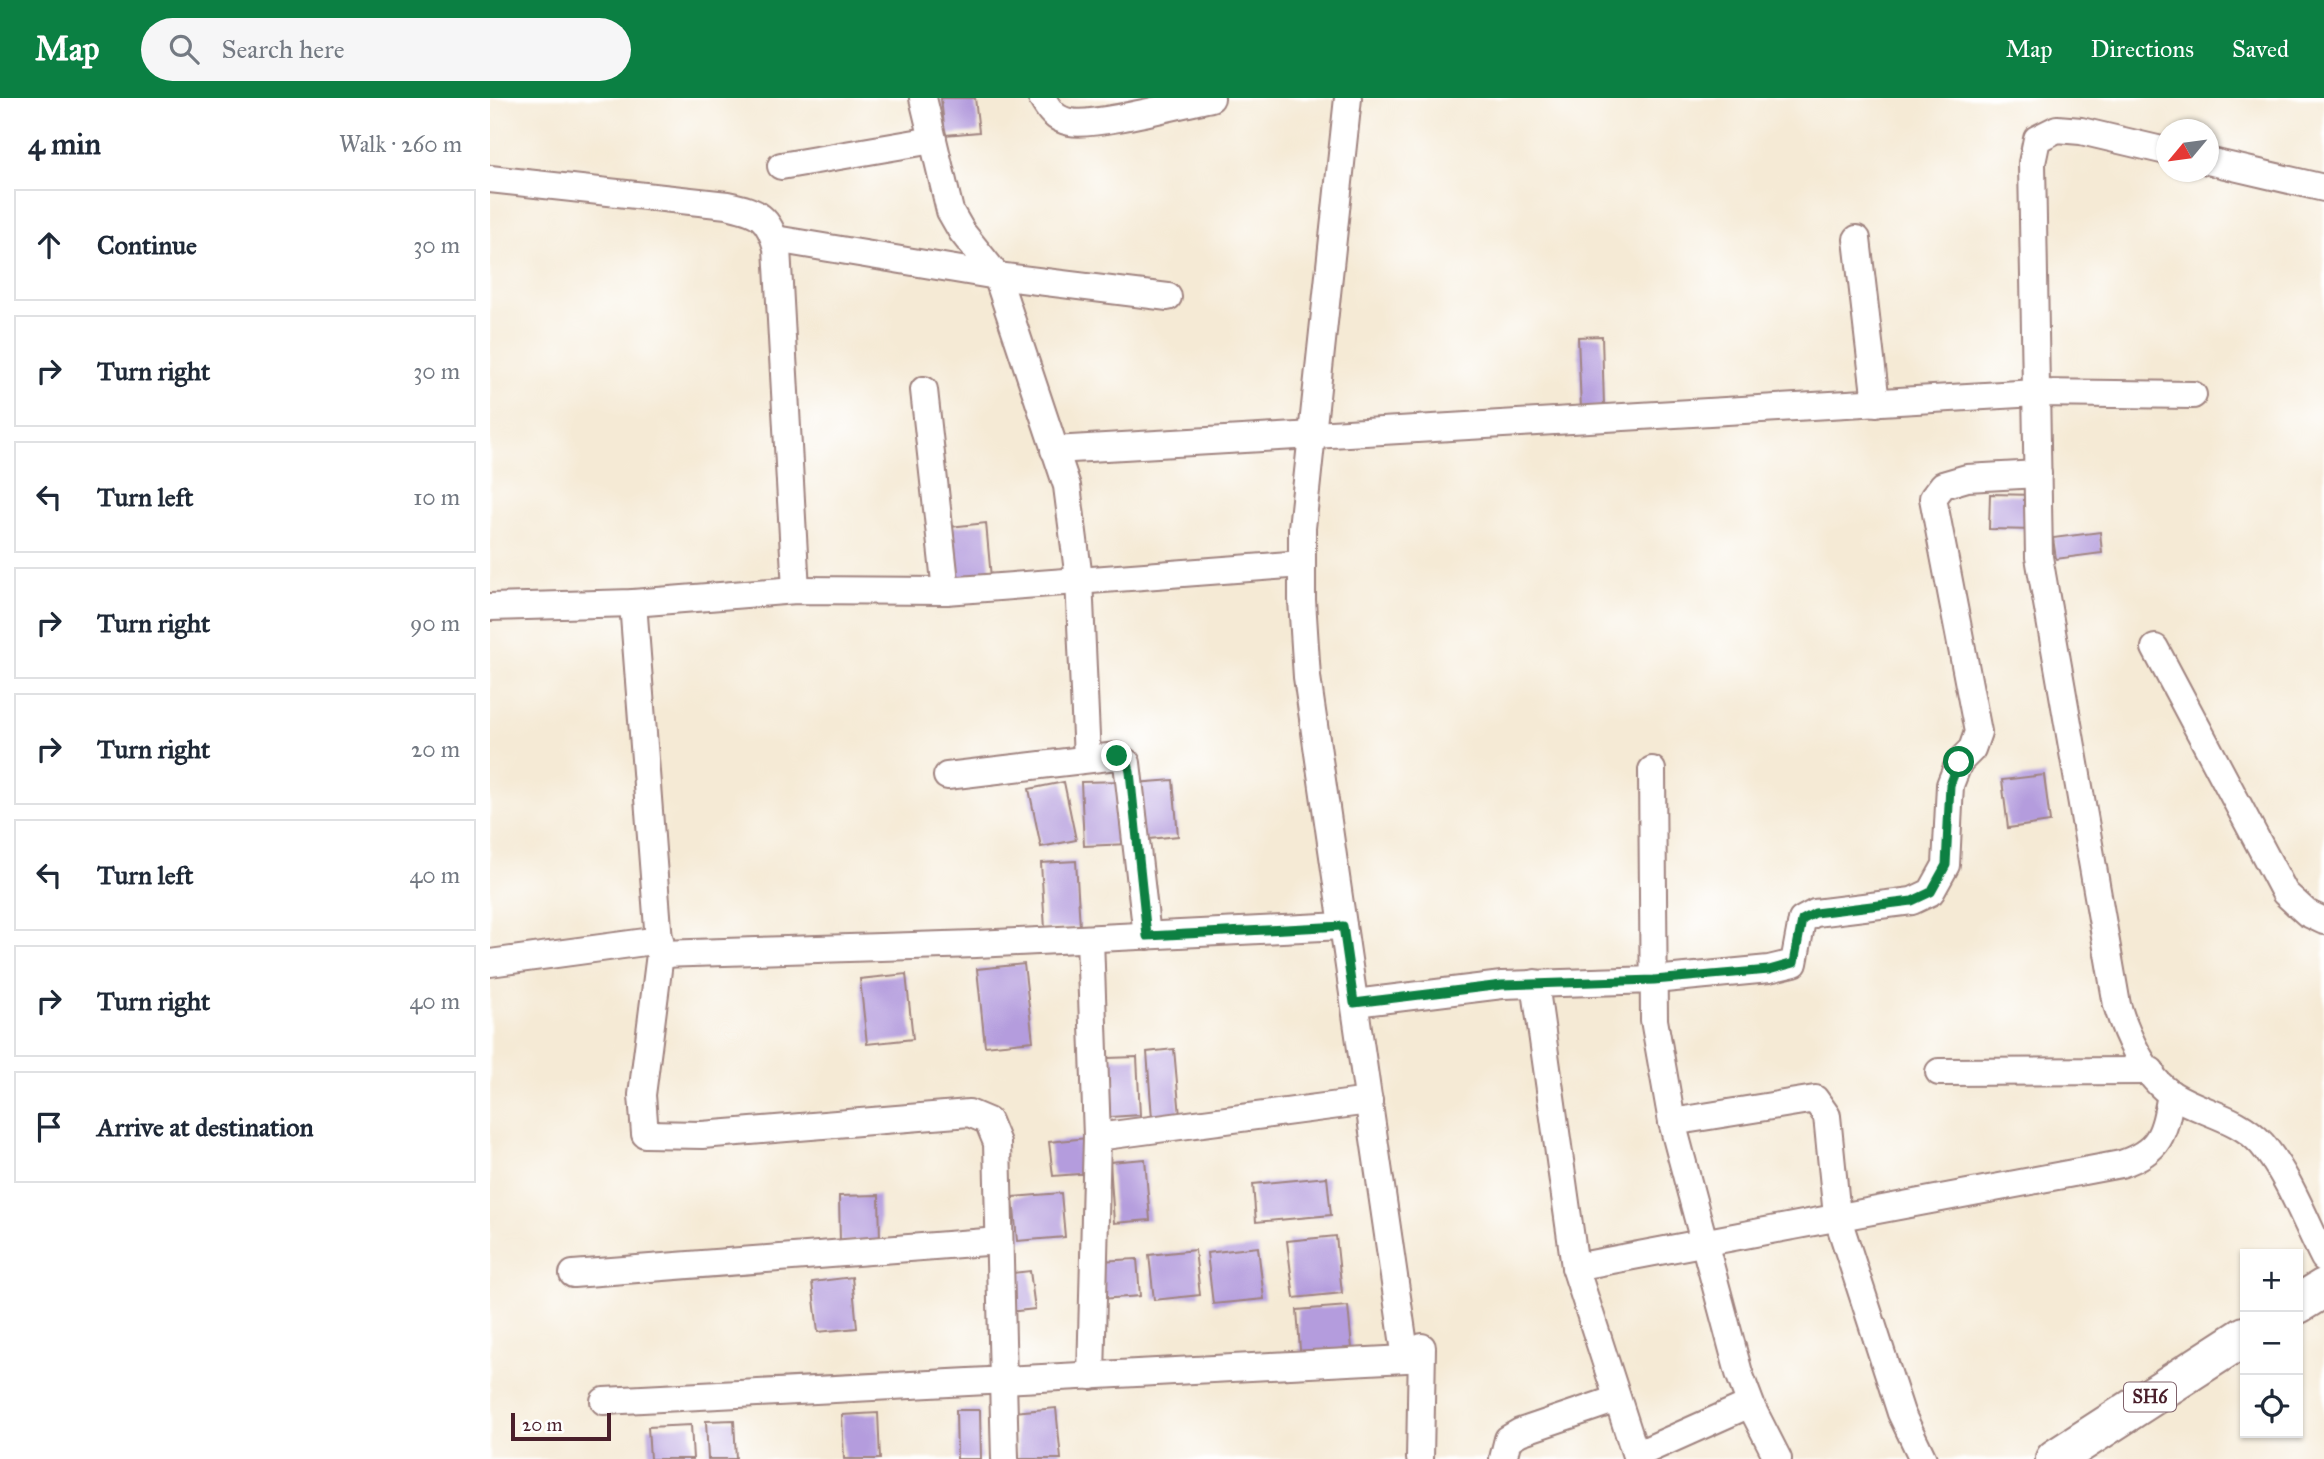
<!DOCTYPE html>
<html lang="en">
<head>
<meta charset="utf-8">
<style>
  body { margin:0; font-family:"IM FELL Great Primer",serif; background:#f6f6f7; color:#1f2937 }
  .controls { position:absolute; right:21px; bottom:21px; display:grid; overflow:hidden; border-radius:0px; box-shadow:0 2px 5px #0004 }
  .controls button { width:63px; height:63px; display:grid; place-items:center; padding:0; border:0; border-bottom:2px solid #e0e1e3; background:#fff; color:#1f2937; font:35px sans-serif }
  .compass { position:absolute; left:1666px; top:21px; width:63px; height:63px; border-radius:50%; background:#fff; box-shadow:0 2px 5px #0004; rotate:241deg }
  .scale { position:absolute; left:21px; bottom:18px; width:100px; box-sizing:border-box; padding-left:7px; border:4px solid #4a1f2b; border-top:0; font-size:19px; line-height:24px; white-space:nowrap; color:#4a1f2b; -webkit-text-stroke:5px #fff; paint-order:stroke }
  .stop { position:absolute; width:21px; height:21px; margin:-16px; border:5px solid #0b8043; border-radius:50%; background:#fff }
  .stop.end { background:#0b8043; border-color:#fff; box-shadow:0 2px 7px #0008 }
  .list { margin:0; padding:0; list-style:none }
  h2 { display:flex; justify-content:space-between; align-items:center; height:91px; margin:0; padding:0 28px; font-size:30px }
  h2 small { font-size:23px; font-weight:400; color:#747a83 }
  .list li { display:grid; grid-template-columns:46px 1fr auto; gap:21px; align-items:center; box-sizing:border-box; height:112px; margin:0 14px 14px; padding:0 14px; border:2px solid #e0e1e3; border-radius:0px }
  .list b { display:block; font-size:26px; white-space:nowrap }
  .list em { font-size:23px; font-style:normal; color:#747a83 }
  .icon { flex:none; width:38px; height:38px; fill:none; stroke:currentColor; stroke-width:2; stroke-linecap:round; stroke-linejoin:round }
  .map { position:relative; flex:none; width:1834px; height:1361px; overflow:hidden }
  header { display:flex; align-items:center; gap:42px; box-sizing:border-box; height:98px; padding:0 35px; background:#0b8043; color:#fff }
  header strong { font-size:33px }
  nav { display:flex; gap:38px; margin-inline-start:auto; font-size:24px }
  .search { width:490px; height:63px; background:#f6f6f7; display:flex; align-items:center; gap:18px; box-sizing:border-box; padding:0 24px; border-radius:38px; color:#747a83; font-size:26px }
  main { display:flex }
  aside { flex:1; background:#fff }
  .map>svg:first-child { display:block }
  .building { fill:#b49cdd }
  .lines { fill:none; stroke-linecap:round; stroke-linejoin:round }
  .minor-casing { stroke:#a08480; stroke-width:30 }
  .primary-casing { stroke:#a08480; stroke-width:42 }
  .minor { stroke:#fff; stroke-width:26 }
  .primary { stroke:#fff; stroke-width:38 }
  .route { stroke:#0b8043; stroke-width:9 }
  .labels { text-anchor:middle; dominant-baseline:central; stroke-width:5; stroke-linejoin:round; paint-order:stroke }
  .shield { fill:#fff; stroke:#80626b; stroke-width:2 }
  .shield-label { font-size:18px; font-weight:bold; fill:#4a1f2b }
</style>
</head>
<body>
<header>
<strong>Map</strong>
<div class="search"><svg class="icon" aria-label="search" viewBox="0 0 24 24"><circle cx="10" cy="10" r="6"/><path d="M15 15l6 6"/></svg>Search here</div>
<nav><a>Map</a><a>Directions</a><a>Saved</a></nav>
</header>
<main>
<aside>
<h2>4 min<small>Walk · 260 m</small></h2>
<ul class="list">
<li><svg class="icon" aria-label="ahead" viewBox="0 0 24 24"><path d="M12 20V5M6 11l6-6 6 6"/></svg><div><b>Continue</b></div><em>30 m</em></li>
<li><svg class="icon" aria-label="right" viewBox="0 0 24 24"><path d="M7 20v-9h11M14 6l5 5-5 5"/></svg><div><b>Turn right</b></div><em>30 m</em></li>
<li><svg class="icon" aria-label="left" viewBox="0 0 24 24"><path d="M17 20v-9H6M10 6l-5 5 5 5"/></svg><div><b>Turn left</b></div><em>10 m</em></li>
<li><svg class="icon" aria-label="right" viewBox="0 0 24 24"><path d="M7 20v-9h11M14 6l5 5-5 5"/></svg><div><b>Turn right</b></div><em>90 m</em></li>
<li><svg class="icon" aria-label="right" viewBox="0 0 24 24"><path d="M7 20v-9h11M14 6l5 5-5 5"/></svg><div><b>Turn right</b></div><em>20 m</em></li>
<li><svg class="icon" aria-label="left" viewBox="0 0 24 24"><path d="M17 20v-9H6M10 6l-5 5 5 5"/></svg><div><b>Turn left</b></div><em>40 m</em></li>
<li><svg class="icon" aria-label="right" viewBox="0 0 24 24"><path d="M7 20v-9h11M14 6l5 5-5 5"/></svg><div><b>Turn right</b></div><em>40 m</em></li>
<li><svg class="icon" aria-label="arrive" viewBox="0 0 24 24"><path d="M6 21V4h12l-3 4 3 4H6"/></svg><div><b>Arrive at destination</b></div></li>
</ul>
</aside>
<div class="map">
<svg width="1834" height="1361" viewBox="0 0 1834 1361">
  <rect width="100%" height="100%" fill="#fff"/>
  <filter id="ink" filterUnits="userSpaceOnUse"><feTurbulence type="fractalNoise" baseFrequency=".0143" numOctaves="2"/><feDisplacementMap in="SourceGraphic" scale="14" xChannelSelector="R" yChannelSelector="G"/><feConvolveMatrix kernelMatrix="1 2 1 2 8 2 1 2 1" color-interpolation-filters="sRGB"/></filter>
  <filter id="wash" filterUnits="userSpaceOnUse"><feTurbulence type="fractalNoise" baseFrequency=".00686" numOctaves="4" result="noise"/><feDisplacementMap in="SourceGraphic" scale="28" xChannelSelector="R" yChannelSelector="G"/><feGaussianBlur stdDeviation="1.57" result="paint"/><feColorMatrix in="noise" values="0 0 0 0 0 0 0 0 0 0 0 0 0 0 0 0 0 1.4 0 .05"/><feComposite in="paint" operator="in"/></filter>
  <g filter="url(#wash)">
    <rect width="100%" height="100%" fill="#f5ead5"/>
    <g id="blocks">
      <g class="building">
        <path d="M451 0H485L489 34 455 37Z"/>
        <path d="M1112 238 1114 309 1091 310 1088 239Z"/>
        <path d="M1500 396 1545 397V432L1499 431Z"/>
        <path d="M496 425 501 480 466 484 460 429Z"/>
        <path d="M1610 434 1612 455 1566 461 1563 440Z"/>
        <path d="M1554 677 1560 724 1518 730 1512 682Z"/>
        <path d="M683 682 688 738 650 742 645 685Z"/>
        <path d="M635 683 639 746 594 748 591 684Z"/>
        <path d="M574 684 586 742 551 749 539 691Z"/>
        <path d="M586 763 590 829 555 831 551 765Z"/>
        <path d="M534 866 543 943 495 948 487 871Z"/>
        <path d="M416 876 423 941 377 946 370 881Z"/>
        <path d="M684 951 690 1018 662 1020 657 954Z"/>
        <path d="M647 959 650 1017 620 1019 617 960Z"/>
        <path d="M597 1040 601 1075 563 1078 559 1044Z"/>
        <path d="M655 1061 660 1122 624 1125 620 1064Z"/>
        <path d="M837 1079 841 1117 766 1124 763 1086Z"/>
        <path d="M571 1095 575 1139 527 1143 523 1099Z"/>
        <path d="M389 1097 390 1143 350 1144 349 1098Z"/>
        <path d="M846 1138 852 1195 804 1200 797 1143Z"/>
        <path d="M768 1149 774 1201 723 1206 717 1155Z"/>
        <path d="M705 1152 710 1197 664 1202 659 1157Z"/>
        <path d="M647 1161 650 1198 611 1201 608 1163Z"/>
        <path d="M540 1173 545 1211 518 1214 514 1176Z"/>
        <path d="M362 1179 367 1230 328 1234 322 1184Z"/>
        <path d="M858 1208 863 1261 811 1265 807 1212Z"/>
        <path d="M566 1310 571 1361H529L524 1314Z"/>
        <path d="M466 1312H490L491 1361H467Z"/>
        <path d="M388 1315 390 1361H354L352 1317Z"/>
        <path d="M244 1322 246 1361H218L216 1323Z"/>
        <path d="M201 1327 203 1361H160L158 1329Z"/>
      </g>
    </g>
  </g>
  <g filter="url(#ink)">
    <use href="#blocks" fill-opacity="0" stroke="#a08480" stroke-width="2"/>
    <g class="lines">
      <g class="minor-casing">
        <g id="minor">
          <path d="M433 0 460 113 472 134 507 178 577 388 589 481 597 661"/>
          <path d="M552 0C559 12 564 21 580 24 605 29 691 6 721 0"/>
          <path d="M858 0 812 430V502L817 579 916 1261 932 1249 930 1361"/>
          <path d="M1676 53 1591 33 1567 31 1547 41 1542 65 1549 459 1627 907C1636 936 1654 979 1683 997 1712 1015 1748 1019 1772 1046 1799 1078 1815 1123 1834 1160"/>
          <path d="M1718 63 1834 90"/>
          <path d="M291 68 443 42"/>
          <path d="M0 81 237 107C269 114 278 118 287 150L306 492"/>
          <path d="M285 141 507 178 678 199"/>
          <path d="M1367 141 1386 305"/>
          <path d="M434 292 456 493"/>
          <path d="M564 352 1546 295 1703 297"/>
          <path d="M143 505 170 856 152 997 155 1036 212 1037 479 1015 498 1023 507 1045 515 1361"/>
          <path d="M0 509 143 505 306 492 456 493 812 466"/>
          <path d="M1665 550 1795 795 1817 815 1834 823"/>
          <path d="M1162 672 1164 922 1182 1024 1249 1275 1263 1312 1288 1361"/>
          <path d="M457 678 627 658 637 665 657 838"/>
          <path d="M600 841 607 1039 601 1278"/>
          <path d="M170 856 486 846 853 828"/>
          <path d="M0 865 170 842"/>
          <path d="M1045 885 1085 1169 1147 1361"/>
          <path d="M865 905 1012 887 1164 882 1279 871 1304 865 1312 822 1325 815 1422 803 1441 794 1456 767 1460 687 1469 664 1482 651 1488 634 1443 400 1453 387 1477 380 1548 376"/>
          <path d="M1449 974 1661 973"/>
          <path d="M1182 1024 1325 1001 1337 1018 1347 1118 1411 1315 1433 1361"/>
          <path d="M607 1039 879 1003"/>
          <path d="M1085 1169 1631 1066C1671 1053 1674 1035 1681 996"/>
          <path d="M83 1176 509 1143"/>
          <path d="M114 1303 916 1261"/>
          <path d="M1146 1357 1260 1306"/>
          <path d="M1013 1361 1018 1341 1030 1334 1127 1301"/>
        </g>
      </g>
      <g class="primary-casing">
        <g id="primary">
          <path d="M1808 1206 1834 1190"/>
          <path d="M1565 1361 1755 1238"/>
        </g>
      </g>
      <use href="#minor" class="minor"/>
      <use href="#primary" class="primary"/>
    </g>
  </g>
  <g class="lines" filter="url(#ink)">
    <path class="route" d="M627 658 638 665 640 674 657 838 853 828 864 905 1012 887 1164 882 1279 872 1304 865 1312 822 1325 815 1422 803 1441 794 1456 767 1460 687 1469 664"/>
  </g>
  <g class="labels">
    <rect class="shield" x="1634" y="1284.5" width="52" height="29" rx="5"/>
    <g class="shield-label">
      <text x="1660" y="1299">SH6</text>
    </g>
  </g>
</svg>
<div class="controls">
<button>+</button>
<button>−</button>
<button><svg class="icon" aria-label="locate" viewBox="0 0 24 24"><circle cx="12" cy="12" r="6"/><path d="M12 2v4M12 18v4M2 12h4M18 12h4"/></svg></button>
</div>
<svg class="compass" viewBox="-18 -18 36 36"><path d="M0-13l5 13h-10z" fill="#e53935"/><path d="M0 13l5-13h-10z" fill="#747a83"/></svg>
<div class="scale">20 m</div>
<div class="stop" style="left:1469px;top:664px"></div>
<div class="stop end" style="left:627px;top:658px"></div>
</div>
</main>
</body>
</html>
